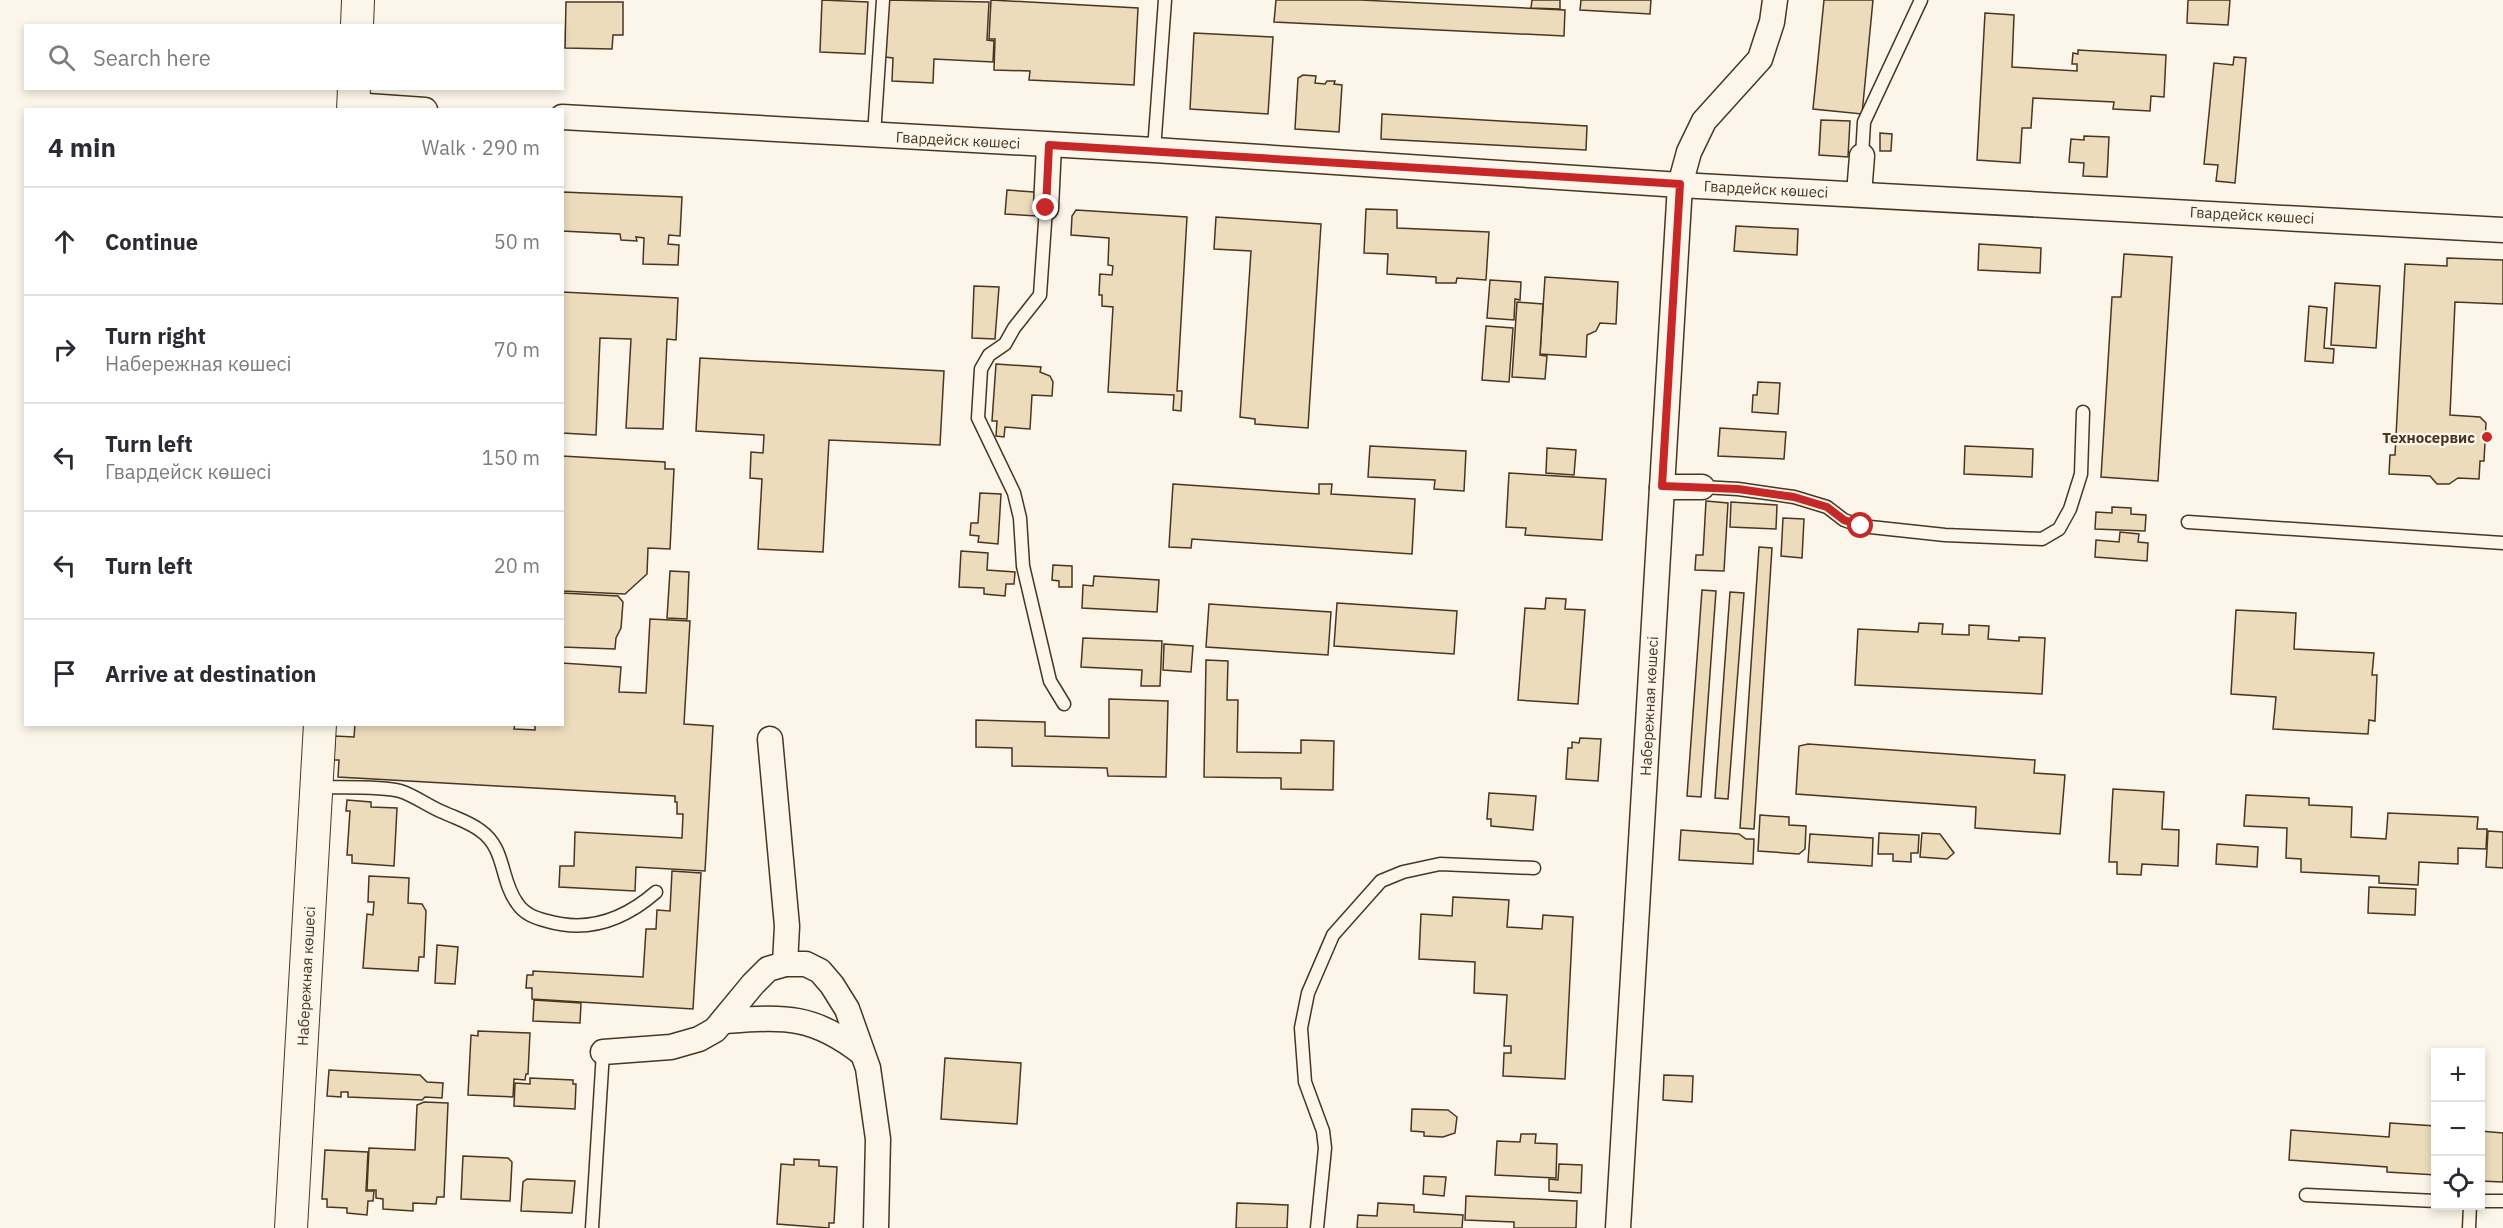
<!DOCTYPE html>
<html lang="en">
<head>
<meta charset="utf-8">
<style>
  body { margin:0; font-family:"IBM Plex Sans",sans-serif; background:#f7f7f7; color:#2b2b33 }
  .controls { position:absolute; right:18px; bottom:18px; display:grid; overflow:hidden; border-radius:0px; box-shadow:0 3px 9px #0003 }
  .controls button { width:54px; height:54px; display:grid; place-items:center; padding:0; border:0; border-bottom:2px solid #e1e1e2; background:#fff; color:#2b2b33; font:30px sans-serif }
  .stop { position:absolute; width:18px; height:18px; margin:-14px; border:4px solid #c62828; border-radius:50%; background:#fff }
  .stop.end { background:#c62828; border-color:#fff; box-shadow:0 2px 6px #0008 }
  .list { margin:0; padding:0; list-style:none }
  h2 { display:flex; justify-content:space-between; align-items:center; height:78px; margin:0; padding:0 24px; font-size:26px }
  h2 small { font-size:20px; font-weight:400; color:#7c7c81 }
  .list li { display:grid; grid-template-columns:39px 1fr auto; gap:18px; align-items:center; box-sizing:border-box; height:108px; padding:0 24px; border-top:2px solid #e1e1e2 }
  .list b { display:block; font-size:22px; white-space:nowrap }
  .list p { margin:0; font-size:20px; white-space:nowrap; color:#7c7c81 }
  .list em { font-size:20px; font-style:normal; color:#7c7c81 }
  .icon { flex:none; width:33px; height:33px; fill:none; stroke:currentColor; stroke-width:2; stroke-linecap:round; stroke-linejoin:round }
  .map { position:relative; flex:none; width:2503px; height:1228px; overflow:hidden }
  .search { position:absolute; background:#fff; box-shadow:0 3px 9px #0003; left:24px; top:24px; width:540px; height:66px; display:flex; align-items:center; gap:15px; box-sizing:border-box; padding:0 21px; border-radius:0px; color:#7c7c81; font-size:22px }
  .panel { position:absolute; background:#fff; box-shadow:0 3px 9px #0003; left:24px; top:108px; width:540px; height:618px; border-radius:0px }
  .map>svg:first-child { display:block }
  .building { fill:#ecdcbc; stroke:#4a3520; stroke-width:1.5 }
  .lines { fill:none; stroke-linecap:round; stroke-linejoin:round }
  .service-casing { stroke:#4a3520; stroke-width:15 }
  .minor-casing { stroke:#4a3520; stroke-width:27 }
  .tertiary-casing { stroke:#4a3520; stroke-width:34 }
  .service { stroke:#fbf6e9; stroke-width:12 }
  .minor { stroke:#fbf6e9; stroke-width:24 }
  .tertiary { stroke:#fbf6e9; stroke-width:32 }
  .route { stroke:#c62828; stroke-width:8 }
  .poi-dot { fill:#c62828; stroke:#fbf6e9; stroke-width:2 }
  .labels { text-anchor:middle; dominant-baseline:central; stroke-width:4.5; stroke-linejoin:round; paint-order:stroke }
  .street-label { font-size:15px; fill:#4a3520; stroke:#fbf6e9 }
  .poi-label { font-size:15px; font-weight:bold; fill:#4a3520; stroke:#fbf6e9; text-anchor:end }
</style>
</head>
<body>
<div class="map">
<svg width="2503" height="1228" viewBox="0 0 2503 1228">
  <rect width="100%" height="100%" fill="#fbf6e9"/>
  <g class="building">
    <path d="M822 0 868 2 865 54 820 52Z"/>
    <path d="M888 0 989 2 987 40 994 41 993 62 934 59 933 83 892 81 893 58 885 57Z"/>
    <path d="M991 0 1138 8 1134 85 1029 80 1030 71 994 70 995 39H989Z"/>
    <path d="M1276 0H1361L1565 10 1564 36 1274 22Z"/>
    <path d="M1532 0H1560V9L1531 8Z"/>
    <path d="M1581 0H1651L1650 14 1580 10Z"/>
    <path d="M1824 0H1873L1862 114 1813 109Z"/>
    <path d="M2188 0H2230L2228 25 2187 23Z"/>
    <path d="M566 2H623V35H613L612 49 565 48Z"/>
    <path d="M1985 13 2014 15 2012 67 2077 71V64H2072L2073 53 2078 54V50L2166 55 2164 97 2151 96 2150 111 2113 109 2114 102 2033 98 2031 128H2022L2020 163 1977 160Z"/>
    <path d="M1194 33 1273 37 1268 114 1190 109Z"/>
    <path d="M2234 57 2246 58 2235 183 2216 181 2218 165 2204 164 2214 63 2233 65Z"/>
    <path d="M1303 75 1316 76 1315 83 1325 84 1327 81H1335L1334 84 1342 85 1339 132 1295 129 1298 78Z"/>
    <path d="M1382 114 1587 126 1586 150 1381 139Z"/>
    <path d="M1821 120 1850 121 1848 157 1819 155Z"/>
    <path d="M1880 133 1892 134 1891 151H1880Z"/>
    <path d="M2084 136 2109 137 2107 177 2083 176 2084 163 2069 162 2071 139 2084 140Z"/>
    <path d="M1007 190 1034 192V196L1038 197 1037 216 1005 214Z"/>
    <path d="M562 192 682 197 680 236 669 235 668 244 679 245 678 265 643 264 644 238 636 237 637 241 621 240 620 234 562 231Z"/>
    <path d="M1366 209 1397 210V228L1489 232 1486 280 1457 278 1456 283H1436V277L1387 274 1388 254 1364 253Z"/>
    <path d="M1076 210 1187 217 1177 391H1182L1181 411 1173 410 1174 395 1108 392 1113 307 1102 306V295H1099L1100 274 1112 275 1113 266 1108 265 1109 238 1071 235 1072 216Z"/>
    <path d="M1216 217 1321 224 1308 428 1255 424V419L1240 417 1251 251 1214 249Z"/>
    <path d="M1736 226 1798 229 1797 255 1734 251Z"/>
    <path d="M1979 244 2041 248 2040 273 1978 270Z"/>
    <path d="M2124 254 2172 257 2158 481 2101 477 2112 297H2121Z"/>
    <path d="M2447 258 2503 260V304L2455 302 2450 415 2480 417 2486 423 2484 461H2480L2479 479 2458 478 2449 484H2437L2430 476 2389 474 2390 455H2395L2405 264 2447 266Z"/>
    <path d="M1545 277 1618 282 1616 324 1600 323 1596 331 1587 335 1586 357 1540 354Z"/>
    <path d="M1490 280 1521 282 1520 300 1515 299 1514 320 1487 318Z"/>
    <path d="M2335 283 2380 286 2376 348 2331 345Z"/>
    <path d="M974 286 999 287 995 339 972 338Z"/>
    <path d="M562 292 678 298 676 340 667 339 663 429 626 428 631 339 600 338 596 435 562 433Z"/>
    <path d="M1517 302 1543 304 1540 355 1547 356 1545 379 1512 377Z"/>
    <path d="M2309 306 2327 308 2324 348 2334 349 2333 363 2305 361Z"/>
    <path d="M1486 326 1513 328 1509 382 1482 380Z"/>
    <path d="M700 358 944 371 940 445 829 440 823 552 758 549 762 479 750 478 751 452 763 453 764 435 696 431Z"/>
    <path d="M996 364 1041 367 1040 372 1050 376 1053 382 1052 396 1032 395 1030 429 1005 427 1004 437 996 436 997 421H992Z"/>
    <path d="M1758 382 1780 383 1778 414 1752 412 1753 395H1757Z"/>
    <path d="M1720 428 1786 432 1784 459 1718 456Z"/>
    <path d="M1370 446 1466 451 1464 491 1434 489 1435 480 1368 477Z"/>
    <path d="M1965 446 2033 449 2032 477 1964 474Z"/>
    <path d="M1547 448 1576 450 1574 475 1546 473Z"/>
    <path d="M562 456 665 462V469H674L670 549 648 548 647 574 625 594 562 591Z"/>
    <path d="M1509 473 1606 479 1602 540 1525 535 1526 528 1506 527Z"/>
    <path d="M1173 484 1319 494V484H1332L1331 494 1415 499 1412 554 1192 539 1191 548 1169 547Z"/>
    <path d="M980 493 1001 494 998 544 978 542 979 536 970 535 971 523H978Z"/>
    <path d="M1706 501 1728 503 1724 571 1695 570 1696 555H1703Z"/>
    <path d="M1731 502 1777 505 1776 529 1730 527Z"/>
    <path d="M2112 507 2131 508V514L2146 515 2145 531 2095 529 2096 512 2112 513Z"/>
    <path d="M1783 518 1804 519 1802 558 1781 556Z"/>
    <path d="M2120 532 2139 534 2138 542 2148 543 2147 561 2095 557 2096 540 2119 542Z"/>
    <path d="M1759 547 1772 548 1754 829 1740 828Z"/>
    <path d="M961 551 988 553 987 570 1015 572 1014 584H1006L1005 596 984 594V588L959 587Z"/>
    <path d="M1053 565 1072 566V587H1059V581L1052 580Z"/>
    <path d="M670 571 689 572 687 619 667 618Z"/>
    <path d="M1094 576 1159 580 1157 612 1082 608 1083 585 1093 586Z"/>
    <path d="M1702 590 1716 591 1701 797 1687 796Z"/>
    <path d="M1730 592 1744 593 1728 799 1715 798Z"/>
    <path d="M562 593 618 596 623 602 621 628 616 638 615 649 562 647Z"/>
    <path d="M1546 598 1566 599 1565 609 1585 610 1578 704 1518 700 1525 608 1545 609Z"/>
    <path d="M1337 603 1457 611 1454 654 1334 646Z"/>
    <path d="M1209 604 1331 612 1328 655 1206 647Z"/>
    <path d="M2236 610 2296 613 2294 649 2374 653 2372 675H2377L2375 721 2369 720 2368 734 2273 729 2276 697 2231 694Z"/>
    <path d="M650 619 690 621 684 724 713 726 705 871 636 867 635 891 559 887 560 866H574L575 832 682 838 683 814H677V802H675V796L338 777 339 760H334L335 736 354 737 355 724H515L514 729 535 730V724H562V663L621 667 619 692 646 693Z"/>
    <path d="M1919 623 1943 624 1942 634 1969 635V625L1989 626 1988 639 2019 641V637L2045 638 2042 694 1855 685 1858 629 1918 632Z"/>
    <path d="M1083 638 1162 641 1160 686H1141L1142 670 1081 667Z"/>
    <path d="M1164 644 1193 646 1191 672 1163 670Z"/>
    <path d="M1206 660 1228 661 1227 700H1238L1237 752 1301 753V740L1334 741 1333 790 1281 789V778L1204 777Z"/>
    <path d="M1109 699 1168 701 1166 777 1108 776 1107 768 1012 766V748L976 747V720L1045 722V736L1109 738Z"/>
    <path d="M1580 738 1601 739 1598 781 1566 779 1568 748H1572V742L1579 743Z"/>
    <path d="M1808 744 2035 760 2034 773 2065 775 2060 834 1975 828 1976 807 1796 794 1799 746Z"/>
    <path d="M2113 789 2164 792 2162 829 2179 830 2178 866 2142 864 2141 875 2117 874V862H2109Z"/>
    <path d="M1489 793 1536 796 1533 830 1491 826V819H1487Z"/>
    <path d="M2246 795 2309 798V805L2352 807 2351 837 2386 839 2388 813 2478 817 2477 829H2487L2486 849 2458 848V864L2419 862 2418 885 2379 883V876L2301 872V859L2286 858 2287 828 2244 826Z"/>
    <path d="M347 800 371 802V807L397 808 394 866 352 863V855H347L350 811H346Z"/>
    <path d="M1760 815 1789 817V825L1806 826 1805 849 1799 854 1758 851Z"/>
    <path d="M1681 830 1739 834 1746 839H1754L1753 864 1679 860Z"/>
    <path d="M2488 831 2503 832V868L2486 867Z"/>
    <path d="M1879 833 1919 835 1918 853H1911V862L1893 861V854H1878Z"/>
    <path d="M1922 833 1940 834 1954 853 1947 859 1920 857Z"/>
    <path d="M1810 834 1873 838 1872 866 1808 862Z"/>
    <path d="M2217 844 2258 847 2257 867 2216 864Z"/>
    <path d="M672 871 701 873 693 1009 532 999V988H526L527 975H533V971L643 977 646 929H656L657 910 670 911Z"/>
    <path d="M369 876 409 878 408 903 422 904 426 911 424 957H419L418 971 363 968 367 914 373 915 374 902H368Z"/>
    <path d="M2369 887 2416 889 2415 915 2368 913Z"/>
    <path d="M1453 897 1509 900 1507 927 1542 929 1543 915 1573 917 1565 1079 1503 1076 1504 1053H1511V1046H1504L1507 995 1474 993 1475 962 1419 959 1421 914 1452 916Z"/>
    <path d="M437 945 458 947 455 984 435 983Z"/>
    <path d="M534 1000 581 1003 580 1023 533 1021Z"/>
    <path d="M478 1031 530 1033 528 1074H526L525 1080 514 1079 513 1097 468 1095 471 1035 478 1036Z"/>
    <path d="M945 1058 1021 1063 1017 1124 941 1119Z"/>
    <path d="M329 1070 420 1075 427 1082 443 1083 442 1098 425 1097 422 1100 348 1097V1092H341V1097L327 1096Z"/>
    <path d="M1664 1075 1693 1076 1692 1102 1663 1100Z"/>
    <path d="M530 1078 573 1080V1084H576L575 1109 514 1106 515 1083 530 1084Z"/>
    <path d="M424 1102 448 1103 444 1197H437L436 1204 413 1203V1211L383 1209V1199L376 1198V1190H367L369 1148 415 1150 417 1105Z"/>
    <path d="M1412 1109 1448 1110 1457 1117 1455 1133 1443 1137 1424 1136V1132L1411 1131Z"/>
    <path d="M2390 1123 2436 1126V1175L2387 1172V1167L2289 1160 2291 1130 2389 1137Z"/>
    <path d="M2480 1131 2503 1133V1182L2480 1181Z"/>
    <path d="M1521 1134H1536L1535 1143 1557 1144 1556 1178 1495 1175 1497 1141 1520 1142Z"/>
    <path d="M325 1150 368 1152 366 1191H374L373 1201H368L367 1215 347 1213V1208L327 1207V1199H322Z"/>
    <path d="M463 1156 508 1158 512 1162 510 1201 461 1199Z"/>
    <path d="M794 1159 819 1160V1166L837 1167 834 1223H829V1228L777 1224 781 1164 794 1165Z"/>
    <path d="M1559 1164 1582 1165 1581 1193 1549 1191V1179L1558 1180Z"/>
    <path d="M1424 1176 1446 1177 1444 1196 1423 1194Z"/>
    <path d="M527 1179 575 1181 572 1213 521 1211 523 1182Z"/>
    <path d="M1466 1196 1577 1201 1576 1228H1514V1222L1465 1220Z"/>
    <path d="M1237 1203 1288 1205 1287 1228H1236Z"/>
    <path d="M1378 1203 1414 1205V1212L1463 1215 1462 1228H1357L1358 1215 1377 1216Z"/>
  </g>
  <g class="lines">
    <g class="service-casing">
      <g id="service">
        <path d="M874 135 883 0"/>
        <path d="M1154 150 1165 0"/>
        <path d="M1862 156 1864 122 1921 0"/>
        <path d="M1046 208 1040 295 1014 328 1005 344 989 355 981 369 978 418 1014 493 1020 518 1023 566 1050 681 1064 704"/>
        <path d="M1702 487 1738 489 1794 497 1827 507 1844 520 1861 526 1945 535 2042 539 2059 529 2070 509 2081 474 2083 412"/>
        <path d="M2188 522 2503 543"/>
        <path d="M318 787C339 788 381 786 400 791 416 796 429 807 445 813 458 819 469 822 481 831 506 849 500 880 517 903 524 914 535 918 547 921 588 933 625 919 656 892"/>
        <path d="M2306 1195 2436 1201"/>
        <path d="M2480 1201H2503"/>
        <path d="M592 1228 603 1052"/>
        <path d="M1317 1228 1325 1148 1323 1131 1305 1082 1301 1028 1308 993 1333 935 1381 881 1403 872 1440 864 1534 868"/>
        <path d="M2469 1228 2470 1206"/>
      </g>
    </g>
    <g class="minor-casing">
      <g id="minor">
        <path d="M353 105 425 110"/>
        <path d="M562 117 1154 150 1680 185 2503 230"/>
        <path d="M1859 194 1862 156"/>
        <path d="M1046 208 1049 145"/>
        <path d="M1662 487H1702"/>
        <path d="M770 739 787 926 785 964"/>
        <path d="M724 1021C784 1017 812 1014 862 1053"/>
        <path d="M603 1052 671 1047 699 1039 715 1030 753 984 768 969 785 964H806L820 971 832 985 847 1009 868 1068 878 1139 876 1228"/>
        <path d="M1618 1228 1680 185 1689 152 1704 121 1760 59 1772 22 1775 0"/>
      </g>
    </g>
    <g class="tertiary-casing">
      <g id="tertiary">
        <path d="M357 26 358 0"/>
        <path d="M353 110 354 88"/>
        <path d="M291 1228 320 724"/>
      </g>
    </g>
    <use href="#service" class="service"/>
    <use href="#minor" class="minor"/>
    <use href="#tertiary" class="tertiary"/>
  </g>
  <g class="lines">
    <path class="route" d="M1046 208 1049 145 1680 184 1662 486 1738 489 1794 497 1827 507 1844 520 1861 526"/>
  </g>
  <circle class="poi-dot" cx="2487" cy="437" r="6"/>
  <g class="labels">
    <g class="street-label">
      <text transform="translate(958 140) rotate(3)">Гвардейск көшесі</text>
      <text transform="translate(1766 189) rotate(3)">Гвардейск көшесі</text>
      <text transform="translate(2252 215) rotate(3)">Гвардейск көшесі</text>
      <text transform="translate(1649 706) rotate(-87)">Набережная көшесі</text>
      <text transform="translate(306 976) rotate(-87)">Набережная көшесі</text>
    </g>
    <g class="poi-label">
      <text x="2475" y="437">Техносервис</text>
    </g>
  </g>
</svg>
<div class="controls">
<button>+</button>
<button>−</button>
<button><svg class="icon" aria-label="locate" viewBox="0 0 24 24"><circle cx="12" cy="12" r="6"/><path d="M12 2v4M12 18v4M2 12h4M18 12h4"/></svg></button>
</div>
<div class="stop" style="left:1861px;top:526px"></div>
<div class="stop end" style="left:1046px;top:208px"></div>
<div class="search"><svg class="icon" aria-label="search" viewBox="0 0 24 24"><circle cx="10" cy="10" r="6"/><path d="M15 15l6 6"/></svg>Search here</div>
<section class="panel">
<h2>4 min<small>Walk · 290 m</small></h2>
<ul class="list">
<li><svg class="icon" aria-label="ahead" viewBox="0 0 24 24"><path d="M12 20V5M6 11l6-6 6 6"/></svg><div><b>Continue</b></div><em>50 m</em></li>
<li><svg class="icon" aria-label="right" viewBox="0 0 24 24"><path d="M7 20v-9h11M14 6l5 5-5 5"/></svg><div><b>Turn right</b><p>Набережная көшесі</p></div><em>70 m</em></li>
<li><svg class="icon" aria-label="left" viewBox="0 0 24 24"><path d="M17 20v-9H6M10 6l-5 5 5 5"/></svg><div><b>Turn left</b><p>Гвардейск көшесі</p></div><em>150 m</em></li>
<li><svg class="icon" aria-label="left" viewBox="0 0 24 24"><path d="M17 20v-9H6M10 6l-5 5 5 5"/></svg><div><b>Turn left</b></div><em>20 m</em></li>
<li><svg class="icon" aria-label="arrive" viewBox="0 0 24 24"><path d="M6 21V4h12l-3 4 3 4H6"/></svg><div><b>Arrive at destination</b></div></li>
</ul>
</section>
</div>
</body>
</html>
